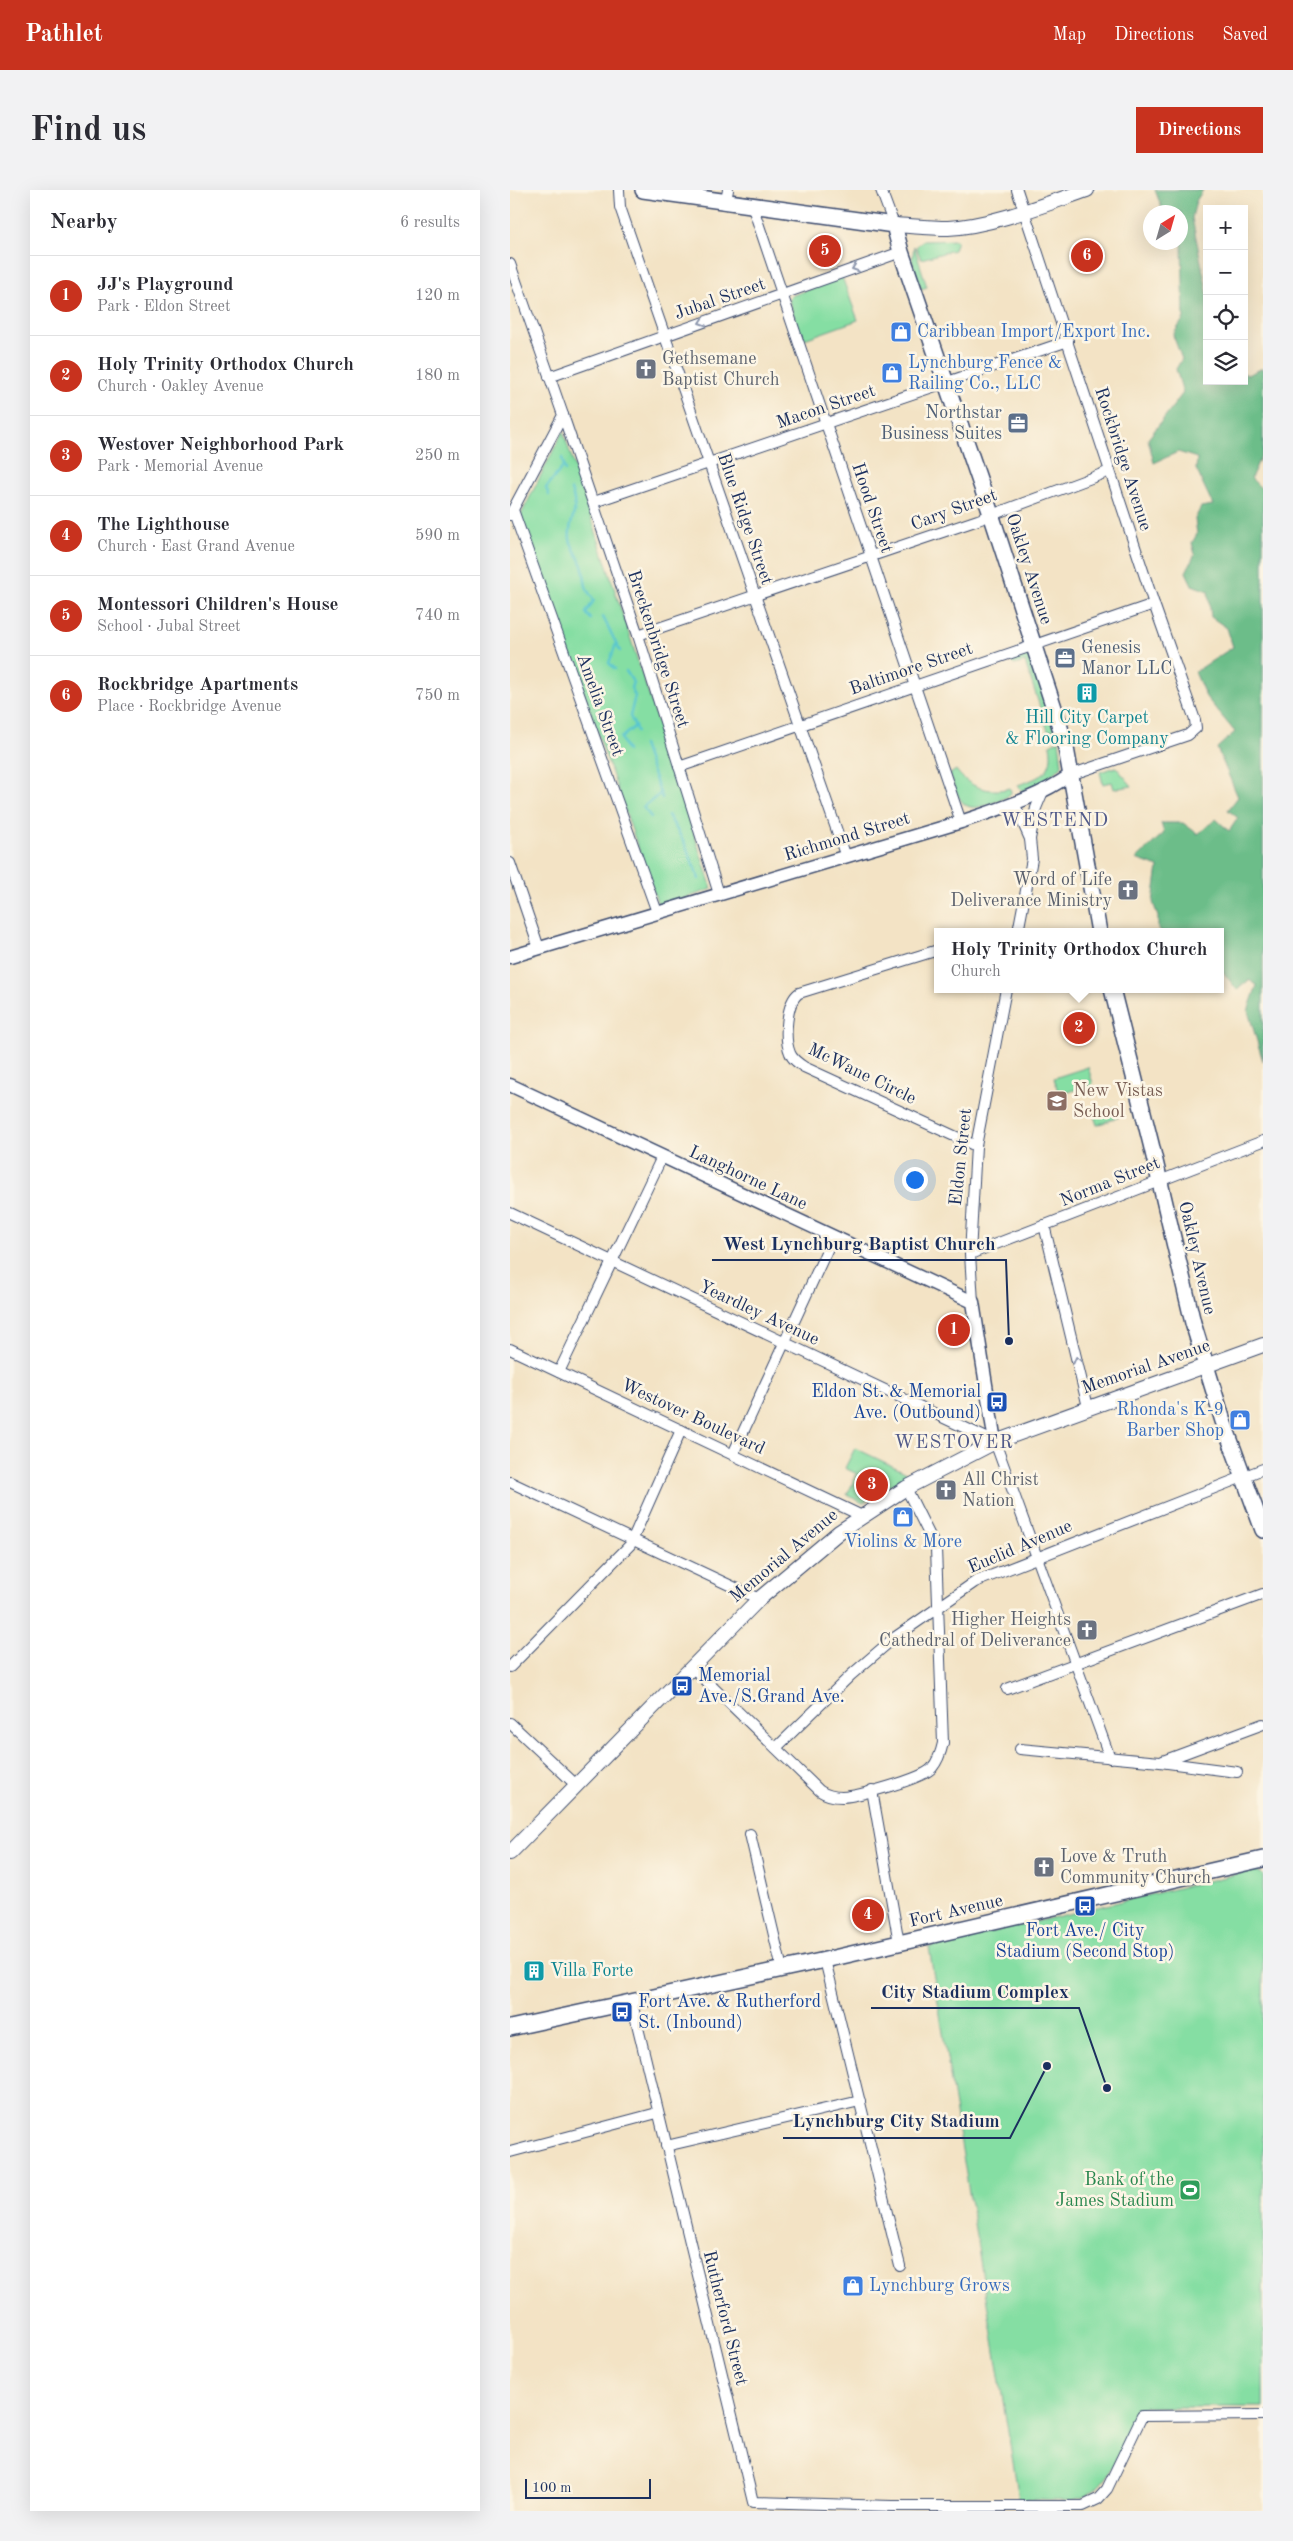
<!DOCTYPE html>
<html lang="en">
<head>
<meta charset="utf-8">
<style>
  body { margin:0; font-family:"Old Standard TT",serif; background:#f2f2f3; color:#2b2b33 }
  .controls { position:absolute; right:15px; top:15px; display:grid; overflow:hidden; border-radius:0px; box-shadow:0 5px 20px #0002 }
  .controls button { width:45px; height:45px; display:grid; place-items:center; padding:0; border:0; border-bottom:1px solid #e1e1e2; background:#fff; color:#2b2b33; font:25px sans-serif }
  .compass { position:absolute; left:633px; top:15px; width:45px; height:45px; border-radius:50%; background:#fff; box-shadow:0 5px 20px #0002; rotate:37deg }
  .scale { position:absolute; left:15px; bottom:12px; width:126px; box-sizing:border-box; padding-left:5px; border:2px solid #1b2f5e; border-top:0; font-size:14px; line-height:18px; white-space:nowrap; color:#1b2f5e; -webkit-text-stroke:4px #fcf5e5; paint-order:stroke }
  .you { position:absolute; left:404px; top:989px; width:18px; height:18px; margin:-12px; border:4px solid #fff; border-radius:50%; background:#1a73e8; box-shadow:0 0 0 8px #1a73e833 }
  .badge { display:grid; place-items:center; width:32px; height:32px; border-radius:50%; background:#c8321e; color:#fff; font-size:16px; font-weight:700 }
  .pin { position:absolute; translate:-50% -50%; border:2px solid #fff; box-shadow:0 1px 5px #0006 }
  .popup { position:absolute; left:424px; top:738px; width:290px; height:65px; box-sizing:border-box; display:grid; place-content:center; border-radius:0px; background:#fff; filter:drop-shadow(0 1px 4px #0005); font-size:16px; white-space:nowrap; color:#7c7c81 }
  .popup b { font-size:19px; color:#2b2b33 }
  .popup::after { content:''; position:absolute; left:50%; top:100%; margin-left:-10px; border:10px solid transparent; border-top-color:#fff }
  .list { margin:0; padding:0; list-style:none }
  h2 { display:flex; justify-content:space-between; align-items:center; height:65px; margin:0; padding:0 20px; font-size:21px }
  h2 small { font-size:16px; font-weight:400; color:#7c7c81 }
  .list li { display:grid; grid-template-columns:32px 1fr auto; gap:15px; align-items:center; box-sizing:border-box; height:80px; padding:0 20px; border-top:1px solid #e1e1e2 }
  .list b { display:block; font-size:19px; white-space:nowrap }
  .list p { margin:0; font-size:16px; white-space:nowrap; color:#7c7c81 }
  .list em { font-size:16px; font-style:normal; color:#7c7c81 }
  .icon { flex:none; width:28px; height:28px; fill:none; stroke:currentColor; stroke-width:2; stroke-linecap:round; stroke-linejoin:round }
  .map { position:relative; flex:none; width:753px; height:2321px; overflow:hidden; border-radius:0px }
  header { display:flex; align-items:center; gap:30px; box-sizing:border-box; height:70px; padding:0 25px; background:#c8321e; color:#fff }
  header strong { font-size:24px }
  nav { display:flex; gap:28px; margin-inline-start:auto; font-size:18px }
  .intro { display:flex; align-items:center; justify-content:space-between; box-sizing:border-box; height:120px; padding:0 30px }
  h1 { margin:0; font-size:35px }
  .button { padding:12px 22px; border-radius:0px; background:#c8321e; color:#fff; font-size:18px; font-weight:700 }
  main { display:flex; gap:30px; padding:0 30px }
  aside { flex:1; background:#fff; border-radius:0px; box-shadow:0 5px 20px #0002 }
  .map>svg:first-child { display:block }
  .green { fill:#85dea3; stroke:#508680 }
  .forest { fill:#6cbd89; stroke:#447674 }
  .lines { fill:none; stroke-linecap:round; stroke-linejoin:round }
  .stream { stroke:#59c6d0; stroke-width:2.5 }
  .minor-casing { stroke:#3b4a6d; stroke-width:12 }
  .tertiary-casing { stroke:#3b4a6d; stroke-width:15 }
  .secondary-casing { stroke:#3b4a6d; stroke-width:16 }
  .primary-casing { stroke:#3b4a6d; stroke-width:18 }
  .minor { stroke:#fff; stroke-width:10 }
  .tertiary { stroke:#fff; stroke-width:12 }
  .secondary { stroke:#fff; stroke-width:14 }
  .primary { stroke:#fff; stroke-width:15 }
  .oneway { stroke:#8d97ae }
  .labels { text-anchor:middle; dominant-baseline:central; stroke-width:5; stroke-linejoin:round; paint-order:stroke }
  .street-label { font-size:18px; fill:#1b2f5e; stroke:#fcf5e5 }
  .shop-label { font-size:18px; fill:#366cbe; stroke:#fcf5e5; text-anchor:start }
  .worship-label { font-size:18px; fill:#5b616d; stroke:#fcf5e5; text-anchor:start }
  .service-label { font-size:18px; fill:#4e5e75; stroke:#fcf5e5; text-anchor:end }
  .culture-label { font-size:18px; fill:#0d838f; stroke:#fcf5e5 }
  .education-label { font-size:18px; fill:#785e54; stroke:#fcf5e5; text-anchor:start }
  .transit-label { font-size:18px; fill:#164399; stroke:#fcf5e5; text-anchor:start }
  .leisure-label { font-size:18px; fill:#27864d; stroke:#fcf5e5; text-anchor:end }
  .neighbourhood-label { font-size:19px; letter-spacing:1px; fill:#525b8a; stroke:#fcf5e5 }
  .leader { fill:none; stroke:#1b2f5e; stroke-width:2 }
  .callout-dot { fill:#1b2f5e; stroke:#fcf5e5; stroke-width:2 }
  .callout-label { font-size:19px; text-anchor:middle; font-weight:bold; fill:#1b2f5e; stroke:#fcf5e5; stroke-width:5; stroke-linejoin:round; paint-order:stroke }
</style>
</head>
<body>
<header>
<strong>Pathlet</strong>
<nav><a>Map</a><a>Directions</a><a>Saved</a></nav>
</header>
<div class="intro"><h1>Find us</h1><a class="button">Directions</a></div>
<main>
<aside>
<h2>Nearby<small>6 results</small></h2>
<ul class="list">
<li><span class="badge">1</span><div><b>JJ's Playground</b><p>Park · Eldon Street</p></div><em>120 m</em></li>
<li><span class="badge">2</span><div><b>Holy Trinity Orthodox Church</b><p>Church · Oakley Avenue</p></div><em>180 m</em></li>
<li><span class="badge">3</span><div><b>Westover Neighborhood Park</b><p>Park · Memorial Avenue</p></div><em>250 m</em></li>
<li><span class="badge">4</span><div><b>The Lighthouse</b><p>Church · East Grand Avenue</p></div><em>590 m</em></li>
<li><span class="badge">5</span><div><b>Montessori Children's House</b><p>School · Jubal Street</p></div><em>740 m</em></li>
<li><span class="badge">6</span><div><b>Rockbridge Apartments</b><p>Place · Rockbridge Avenue</p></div><em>750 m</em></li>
</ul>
</aside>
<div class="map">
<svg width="753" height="2321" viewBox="0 0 753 2321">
  <rect width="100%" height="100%" fill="#fcf5e5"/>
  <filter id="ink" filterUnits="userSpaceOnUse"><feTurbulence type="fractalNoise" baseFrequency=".02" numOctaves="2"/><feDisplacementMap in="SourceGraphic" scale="10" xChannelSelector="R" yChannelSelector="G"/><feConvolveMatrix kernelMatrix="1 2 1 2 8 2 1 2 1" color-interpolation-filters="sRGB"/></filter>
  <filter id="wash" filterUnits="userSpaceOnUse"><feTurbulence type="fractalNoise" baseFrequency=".0096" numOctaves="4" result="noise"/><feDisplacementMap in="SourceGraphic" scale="20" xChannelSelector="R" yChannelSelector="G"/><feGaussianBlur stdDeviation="1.12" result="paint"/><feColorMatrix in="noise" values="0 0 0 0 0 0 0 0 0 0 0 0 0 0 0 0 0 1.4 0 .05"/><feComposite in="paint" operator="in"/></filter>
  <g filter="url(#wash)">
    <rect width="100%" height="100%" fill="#f3e3c5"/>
    <g class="green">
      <path d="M447 50 444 60 411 69 406 57 412 51Z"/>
      <path d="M404 56 417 97 411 99 402 71Z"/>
      <path d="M332 87 348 130 292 150 279 111 281 106Z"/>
      <path d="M53 241 202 699 149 717 11 325Z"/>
      <path d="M515 466H520L547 539 538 541 515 472 504 475 500 471Z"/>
      <path d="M549 550 552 575 550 578 529 595 512 601 508 595C531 587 545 582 540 555Z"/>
      <path d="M606 577 622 596 604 599 602 592 593 594 590 582Z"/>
      <path d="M446 580C458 597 479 604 500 598L501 603C496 609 487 611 479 614 451 625 448 607 440 584Z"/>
      <path d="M578 877 583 894 549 905 544 888Z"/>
      <path d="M605 917 609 927 587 935 583 923Z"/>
      <path d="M345 1258 399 1284 353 1313 337 1305 347 1284 335 1278Z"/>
      <path d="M744 1680 753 1685V2217H628C615 2245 601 2302 567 2309 549 2313 527 2309 509 2309L419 1757Z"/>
    </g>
    <path class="forest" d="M645 0H693L686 11 682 28 697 101V191H734V183L737 185 753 178V261L741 288 753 300V871L738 821 747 795 739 790 727 800 710 778V742H653L648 739V727L643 712 648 677 626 669 654 643 651 633H673L688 644 706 629 719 641 728 628 718 620 728 607 707 558 725 542 696 507 685 482 723 457 717 438 701 427 698 401 682 395 676 382 685 364 682 353 687 344 685 329 691 317 703 315 686 279 687 268 668 262 644 273 638 249 673 203 666 179 672 169 663 145 674 128 671 22 653 21Z"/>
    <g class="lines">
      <g class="stream">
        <path d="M52 268 55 281"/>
        <path d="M61 300C71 326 57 328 60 349 62 358 67 363 70 371 78 386 70 393 84 410L76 423 81 429"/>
        <path d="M39 305 36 298 54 275"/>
        <path d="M93 427 110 461"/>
        <path d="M105 479 99 473 106 454"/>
        <path d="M116 481 123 492 121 498 125 506 120 526 127 541"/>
        <path d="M133 555 152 608"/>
        <path d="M117 561 111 548 125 536"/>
        <path d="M158 625 174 652 189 689"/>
        <path d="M141 627 133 617 150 604"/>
      </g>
    </g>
  </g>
  <g filter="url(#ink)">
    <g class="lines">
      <g class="minor-casing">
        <g id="minor">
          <path d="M109 0 110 17 336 667"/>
          <path d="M371 0 384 35"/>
          <path d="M507 0 644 414 685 530 686 538 678 545 560 585"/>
          <path d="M216 11 218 0"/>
          <path d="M242 15 451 632"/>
          <path d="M0 74 53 225 0 325"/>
          <path d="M39 187 391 62"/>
          <path d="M53 225 128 445 209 704"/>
          <path d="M84 312 558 151"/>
          <path d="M3 320 147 722"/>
          <path d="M128 445 468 330 600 281"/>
          <path d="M169 577 644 414"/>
          <path d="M504 613 520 649 522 669 508 742"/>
          <path d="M520 649 526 618 534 599"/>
          <path d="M0 673 29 758"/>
          <path d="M428 760 289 803C276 812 274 849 280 863 282 869 288 873 294 877L466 956"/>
          <path d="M0 1023 485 1252 600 1568"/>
          <path d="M534 1035 578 1217"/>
          <path d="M460 1064 753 951"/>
          <path d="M463 1112 460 1064 466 956 496 799"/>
          <path d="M0 1159 352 1326"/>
          <path d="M49 1182 152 967"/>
          <path d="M223 1264 323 1047"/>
          <path d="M0 1292 249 1409"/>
          <path d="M0 1477 120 1355 171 1240"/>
          <path d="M182 1477 310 1601C316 1605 325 1607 332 1607 349 1606 412 1589 422 1578 428 1571 431 1562 433 1553L426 1358 396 1298"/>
          <path d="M497 1499 753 1404"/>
          <path d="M0 1533 65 1594"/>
          <path d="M266 1558 341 1485 384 1448 465 1392 753 1279"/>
          <path d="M510 1559 650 1572 727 1582"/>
          <path d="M653 1571 753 1534"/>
          <path d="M362 1600 389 1753"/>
          <path d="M240 1644 272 1779"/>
          <path d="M315 1770 390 2076"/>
          <path d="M122 1813 243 2312 382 2316H573L588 2309 597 2299 632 2226 753 2225"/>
          <path d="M156 1956 350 1911"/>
          <path d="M0 1962 147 1923"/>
        </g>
      </g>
      <g class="tertiary-casing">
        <g id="tertiary">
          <path d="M0 767 451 632C488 619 528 608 560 585"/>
          <path d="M0 895 463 1112 485 1252"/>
        </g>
      </g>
      <g class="secondary-casing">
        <g id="secondary">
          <path d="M384 35C402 36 420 38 438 38 481 36 536 14 577 0"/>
          <path d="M0 1663 249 1409 329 1342 396 1298 485 1252 753 1155"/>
        </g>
      </g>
      <g class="primary-casing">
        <g id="primary">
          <path d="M133 0 384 35 391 62 481 324 547 527 556 558 589 742"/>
          <path d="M602 799 641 954 683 1133 713 1231 753 1340"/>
          <path d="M0 1838 315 1770 753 1669"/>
        </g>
      </g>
      <use href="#minor" class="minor"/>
      <use href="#tertiary" class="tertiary"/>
      <use href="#secondary" class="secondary"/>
      <use href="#primary" class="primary"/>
    </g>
    <defs><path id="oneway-chevron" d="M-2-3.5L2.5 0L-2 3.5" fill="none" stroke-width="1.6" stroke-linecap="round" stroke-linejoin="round" transform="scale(1.25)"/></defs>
    <g class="oneway">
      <use href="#oneway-chevron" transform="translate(345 78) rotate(161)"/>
      <use href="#oneway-chevron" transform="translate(192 132) rotate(161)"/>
      <use href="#oneway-chevron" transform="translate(567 1170) rotate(-104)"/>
    </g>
  </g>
  <defs>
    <g id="shop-square" transform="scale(1.125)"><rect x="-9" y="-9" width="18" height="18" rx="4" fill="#3f7fe0" stroke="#fcf5e5"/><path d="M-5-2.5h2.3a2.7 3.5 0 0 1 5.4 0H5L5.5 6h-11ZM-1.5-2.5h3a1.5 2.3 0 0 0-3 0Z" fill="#fff"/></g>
    <g id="church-square" transform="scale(1.125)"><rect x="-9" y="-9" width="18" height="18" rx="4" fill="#6b7280" stroke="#fcf5e5"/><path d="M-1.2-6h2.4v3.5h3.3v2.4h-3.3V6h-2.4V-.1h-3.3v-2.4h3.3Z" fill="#fff"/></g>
    <g id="office-square" transform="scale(1.125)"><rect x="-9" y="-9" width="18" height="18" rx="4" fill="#5c6f8a" stroke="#fcf5e5"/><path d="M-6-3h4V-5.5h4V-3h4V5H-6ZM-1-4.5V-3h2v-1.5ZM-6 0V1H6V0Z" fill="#fff"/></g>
    <g id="building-square" transform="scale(1.125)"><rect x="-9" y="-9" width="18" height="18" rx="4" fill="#0f9aa8" stroke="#fcf5e5"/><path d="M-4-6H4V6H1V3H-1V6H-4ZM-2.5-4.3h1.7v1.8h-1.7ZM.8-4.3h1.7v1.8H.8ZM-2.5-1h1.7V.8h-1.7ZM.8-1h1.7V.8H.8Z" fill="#fff"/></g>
    <g id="school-square" transform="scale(1.125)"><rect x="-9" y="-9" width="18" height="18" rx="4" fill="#8d6e63" stroke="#fcf5e5"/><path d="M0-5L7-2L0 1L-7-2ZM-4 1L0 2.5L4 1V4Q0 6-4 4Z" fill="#fff"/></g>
    <g id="bus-square" transform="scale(1.125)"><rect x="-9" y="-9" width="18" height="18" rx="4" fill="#1a4fb4" stroke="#fcf5e5"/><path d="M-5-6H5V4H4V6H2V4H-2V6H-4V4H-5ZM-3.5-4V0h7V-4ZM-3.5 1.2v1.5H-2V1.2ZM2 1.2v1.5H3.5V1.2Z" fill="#fff"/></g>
    <g id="stadium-square" transform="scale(1.125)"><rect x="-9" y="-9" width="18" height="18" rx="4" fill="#2e9e5b" stroke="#fcf5e5"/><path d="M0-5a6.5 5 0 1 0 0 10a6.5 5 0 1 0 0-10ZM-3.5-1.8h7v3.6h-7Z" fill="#fff"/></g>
  </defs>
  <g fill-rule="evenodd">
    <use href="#shop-square" x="391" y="142"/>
    <use href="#church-square" x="136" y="179"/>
    <use href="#shop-square" x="382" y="183"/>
    <use href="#office-square" x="508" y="233"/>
    <use href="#office-square" x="555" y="468"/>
    <use href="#building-square" x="577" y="503"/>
    <use href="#church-square" x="618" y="700"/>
    <use href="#school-square" x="547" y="911"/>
    <use href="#bus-square" x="487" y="1212"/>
    <use href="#shop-square" x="730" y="1230"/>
    <use href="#church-square" x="436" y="1300"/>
    <use href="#shop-square" x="393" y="1327"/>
    <use href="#church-square" x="577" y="1440"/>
    <use href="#bus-square" x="172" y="1496"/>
    <use href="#church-square" x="534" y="1677"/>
    <use href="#bus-square" x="575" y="1716"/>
    <use href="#building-square" x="24" y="1781"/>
    <use href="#bus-square" x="112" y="1822"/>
    <use href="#stadium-square" x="680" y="2000"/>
    <use href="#shop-square" x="343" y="2096"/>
  </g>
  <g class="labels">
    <g class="street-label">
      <text transform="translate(210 109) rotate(-19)">Jubal Street</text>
      <text transform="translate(316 217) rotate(-19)">Macon Street</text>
      <text transform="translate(613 269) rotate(72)">Rockbridge Avenue</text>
      <text transform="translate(362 318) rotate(71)">Hood Street</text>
      <text transform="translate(444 320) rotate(-20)">Cary Street</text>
      <text transform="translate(235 329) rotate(71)">Blue Ridge Street</text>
      <text transform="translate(519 379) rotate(72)">Oakley Avenue</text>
      <text transform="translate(148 459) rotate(72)">Breckenbridge Street</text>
      <text transform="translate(401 479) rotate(-19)">Baltimore Street</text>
      <text transform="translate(90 515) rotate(70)">Amelia Street</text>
      <text transform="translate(337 647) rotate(-17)">Richmond Street</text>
      <text transform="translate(352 884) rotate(26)">McWane Circle</text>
      <text transform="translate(451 967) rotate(-84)">Eldon Street</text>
      <text transform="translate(238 988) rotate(25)">Langhorne Lane</text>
      <text transform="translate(600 992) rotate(-22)">Norma Street</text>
      <text transform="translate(687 1068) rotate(77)">Oakley Avenue</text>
      <text transform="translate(249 1123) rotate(25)">Yeardley Avenue</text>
      <text transform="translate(636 1177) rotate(-19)">Memorial Avenue</text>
      <text transform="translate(183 1227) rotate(25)">Westover Boulevard</text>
      <text transform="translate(510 1357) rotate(-23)">Euclid Avenue</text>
      <text transform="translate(274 1366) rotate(-40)">Memorial Avenue</text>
      <text transform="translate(446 1721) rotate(-13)">Fort Avenue</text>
      <text transform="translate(215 2128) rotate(76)">Rutherford Street</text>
    </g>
    <g class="shop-label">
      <text x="407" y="142">Caribbean Import/Export Inc.</text>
      <text x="398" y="173">Lynchburg Fence &amp;<tspan x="398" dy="21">Railing Co., LLC</tspan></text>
      <text x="714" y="1220" text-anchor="end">Rhonda's K-9<tspan x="714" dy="21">Barber Shop</tspan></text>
      <text x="393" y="1352" text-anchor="middle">Violins &amp; More</text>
      <text x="359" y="2096">Lynchburg Grows</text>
    </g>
    <g class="worship-label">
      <text x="152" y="169">Gethsemane<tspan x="152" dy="21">Baptist Church</tspan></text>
      <text x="602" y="690" text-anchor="end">Word of Life<tspan x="602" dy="21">Deliverance Ministry</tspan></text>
      <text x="452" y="1290">All Christ<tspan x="452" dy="21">Nation</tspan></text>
      <text x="561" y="1430" text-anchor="end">Higher Heights<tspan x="561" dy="21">Cathedral of Deliverance</tspan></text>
      <text x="550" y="1667">Love &amp; Truth<tspan x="550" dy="21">Community Church</tspan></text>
    </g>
    <g class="service-label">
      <text x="492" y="223">Northstar<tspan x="492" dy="21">Business Suites</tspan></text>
      <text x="571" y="458" text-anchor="start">Genesis<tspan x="571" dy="21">Manor LLC</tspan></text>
    </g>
    <g class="culture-label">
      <text x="577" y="528">Hill City Carpet<tspan x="577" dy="21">&amp; Flooring Company</tspan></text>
      <text x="40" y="1781" text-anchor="start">Villa Forte</text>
    </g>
    <g class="education-label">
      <text x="563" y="901">New Vistas<tspan x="563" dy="21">School</tspan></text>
    </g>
    <g class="transit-label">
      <text x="471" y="1202" text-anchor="end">Eldon St. &amp; Memorial<tspan x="471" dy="21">Ave. (Outbound)</tspan></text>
      <text x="188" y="1486">Memorial<tspan x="188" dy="21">Ave./S.Grand Ave.</tspan></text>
      <text x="575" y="1741" text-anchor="middle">Fort Ave./ City<tspan x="575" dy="21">Stadium (Second Stop)</tspan></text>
      <text x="128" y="1812">Fort Ave. &amp; Rutherford<tspan x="128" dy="21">St. (Inbound)</tspan></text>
    </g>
    <g class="leisure-label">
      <text x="664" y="1990">Bank of the<tspan x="664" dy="21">James Stadium</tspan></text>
    </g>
    <g class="neighbourhood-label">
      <text x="545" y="631">WESTEND</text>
      <text x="444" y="1253">WESTOVER</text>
    </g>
  </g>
  <path class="leader" d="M499 1151L496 1070H202M597 1898L569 1818H361M537 1876L500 1948H273"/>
  <g class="callout-dot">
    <circle cx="499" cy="1151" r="5"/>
    <circle cx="597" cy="1898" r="5"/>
    <circle cx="537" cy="1876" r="5"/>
  </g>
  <g class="callout-label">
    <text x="349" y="1060">West Lynchburg Baptist Church</text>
    <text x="465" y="1808">City Stadium Complex</text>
    <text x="386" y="1937">Lynchburg City Stadium</text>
  </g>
</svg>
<div class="controls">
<button>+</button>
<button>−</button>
<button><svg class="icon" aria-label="locate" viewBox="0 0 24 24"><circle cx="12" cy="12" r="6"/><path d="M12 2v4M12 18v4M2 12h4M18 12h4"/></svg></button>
<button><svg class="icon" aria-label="layers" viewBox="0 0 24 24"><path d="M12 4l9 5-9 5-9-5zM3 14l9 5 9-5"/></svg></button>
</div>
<svg class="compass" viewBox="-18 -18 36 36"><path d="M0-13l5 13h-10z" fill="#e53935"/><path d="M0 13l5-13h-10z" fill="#7c7c81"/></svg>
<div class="scale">100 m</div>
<div class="you"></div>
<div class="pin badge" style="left:444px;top:1140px">1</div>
<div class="pin badge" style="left:569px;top:838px">2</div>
<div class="popup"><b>Holy Trinity Orthodox Church</b>Church</div>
<div class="pin badge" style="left:362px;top:1295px">3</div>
<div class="pin badge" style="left:358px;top:1725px">4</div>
<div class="pin badge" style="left:315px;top:61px">5</div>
<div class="pin badge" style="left:577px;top:66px">6</div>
</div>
</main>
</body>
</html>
